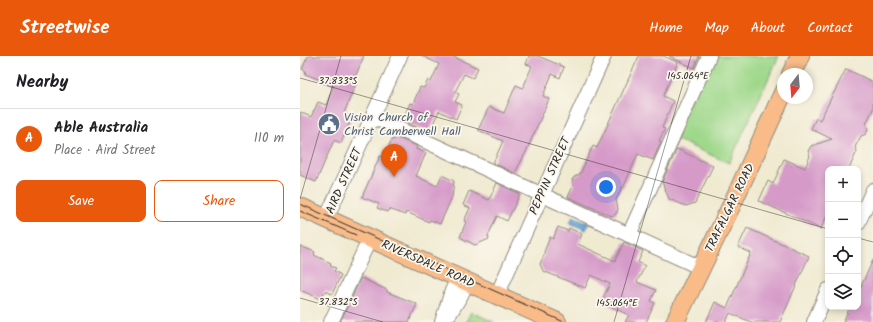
<!DOCTYPE html>
<html lang="en">
<head>
<meta charset="utf-8">
<style>
  body { margin:0; font-family:Kalam,sans-serif; background:#f2f2f2; color:#202124 }
  .controls { position:absolute; right:12px; bottom:12px; display:grid; overflow:hidden; border-radius:8px; box-shadow:0 2px 6px #0003 }
  .controls button { width:36px; height:36px; display:grid; place-items:center; padding:0; border:0; border-bottom:1px solid #e0e0e0; background:#fff; color:#202124; font:20px sans-serif }
  .compass { position:absolute; left:477px; top:12px; width:36px; height:36px; border-radius:50%; background:#fff; box-shadow:0 2px 6px #0003; rotate:196deg }
  .you { position:absolute; left:306px; top:131px; width:14px; height:14px; margin:-10px; border:3px solid #fff; border-radius:50%; background:#1a73e8; box-shadow:0 0 0 6px #1a73e833 }
  .badge { display:grid; place-items:center; width:26px; height:26px; border-radius:50%; background:#ea580c; color:#fff; font-size:13px; font-weight:700 }
  .pin { position:absolute; translate:-50% -33px; filter:drop-shadow(0 1px 2px #0008) }
  .pin::after { content:''; position:absolute; top:21px; width:14px; height:12px; background:inherit; clip-path:polygon(0 0,100% 0,50% 100%) }
  .list { margin:0; padding:0; list-style:none }
  h2 { display:flex; justify-content:space-between; align-items:center; height:52px; margin:0; padding:0 16px; font-size:17px }
  h2 small { font-size:13px; font-weight:400; color:#757577 }
  .list li { display:grid; grid-template-columns:26px 1fr auto; gap:12px; align-items:center; box-sizing:border-box; height:60px; padding:0 16px; border-top:1px solid #e0e0e0 }
  .list b { display:block; font-size:15px; white-space:nowrap }
  .list p { margin:0; font-size:13px; white-space:nowrap; color:#757577 }
  .list em { font-size:13px; font-style:normal; color:#757577 }
  .actions { display:flex; gap:8px; padding:12px 16px }
  .actions a { flex:1; padding:9px 0; border:1px solid #ea580c; border-radius:8px; text-align:center; font-size:14px; color:#ea580c }
  .actions .main { background:#ea580c; color:#fff }
  .icon { flex:none; width:22px; height:22px; fill:none; stroke:currentColor; stroke-width:2; stroke-linecap:round; stroke-linejoin:round }
  .map { position:relative; flex:none; width:573px; height:266px; overflow:hidden }
  header { display:flex; align-items:center; gap:24px; box-sizing:border-box; height:56px; padding:0 20px; background:#ea580c; color:#fff }
  header strong { font-size:19px }
  nav { display:flex; gap:22px; margin-inline-start:auto; font-size:14px }
  main { display:flex }
  aside { flex:1; background:#fff }
  .map>svg:first-child { display:block }
  .green { fill:#9fd88b; stroke:#65825b }
  .water { fill:#63a2d5; stroke:#476680 }
  .building { fill:#d69ac9 }
  .lines { fill:none; stroke-linecap:round; stroke-linejoin:round }
  .minor-casing { stroke:#8e8a7e; stroke-width:16 }
  .major-casing { stroke:#8e8a7e; stroke-width:20 }
  .minor { stroke:#fff; stroke-width:14 }
  .major { stroke:#f9bc89; stroke-width:18 }
  .tram { stroke:#2b2b2b; stroke-width:1 }
  .ticks { fill:none; stroke:#2b2b2b; stroke-width:1; stroke-opacity:0.45 }
  .labels { text-anchor:middle; dominant-baseline:central; stroke-width:3.5; stroke-linejoin:round; paint-order:stroke }
  .service-label { font-size:12px; fill:#4e5e75; stroke:#fbf7ec; text-anchor:start }
  .street-label { font-size:12px; fill:#2b2b2b; stroke:#fbf7ec }
  .ticks-label { font-size:10px; text-anchor:middle; fill:#2b2b2b; stroke:#fbf7ec; stroke-width:3.5; stroke-linejoin:round; paint-order:stroke }
</style>
</head>
<body>
<header>
<strong>Streetwise</strong>
<nav><a>Home</a><a>Map</a><a>About</a><a>Contact</a></nav>
</header>
<main>
<aside>
<h2>Nearby<small></small></h2>
<ul class="list">
<li><span class="badge">A</span><div><b>Able Australia</b><p>Place · Aird Street</p></div><em>110 m</em></li>
</ul>
<div class="actions"><a class="main">Save</a><a>Share</a></div>
</aside>
<div class="map">
<svg width="573" height="266" viewBox="0 0 573 266">
  <rect width="100%" height="100%" fill="#fbf7ec"/>
  <filter id="ink" filterUnits="userSpaceOnUse"><feTurbulence type="fractalNoise" baseFrequency=".025" numOctaves="2"/><feDisplacementMap in="SourceGraphic" scale="8" xChannelSelector="R" yChannelSelector="G"/><feConvolveMatrix kernelMatrix="1 2 1 2 8 2 1 2 1" color-interpolation-filters="sRGB"/></filter>
  <filter id="wash" filterUnits="userSpaceOnUse"><feTurbulence type="fractalNoise" baseFrequency=".012" numOctaves="4" result="noise"/><feDisplacementMap in="SourceGraphic" scale="16" xChannelSelector="R" yChannelSelector="G"/><feGaussianBlur stdDeviation="0.9" result="paint"/><feColorMatrix in="noise" values="0 0 0 0 0 0 0 0 0 0 0 0 0 0 0 0 0 1.4 0 .05"/><feComposite in="paint" operator="in"/></filter>
  <g filter="url(#wash)">
    <rect width="100%" height="100%" fill="#f0ead1"/>
    <g class="green">
      <path d="M411 0H479L429 107 373 82Z"/>
      <path d="M171 256 194 266H166Z"/>
    </g>
    <path class="water" d="M273 160 289 167 286 174 270 167Z"/>
    <g id="blocks">
      <g class="building">
        <path d="M8 0H64L55 21 57 25 44 57 52 61 41 87 34 84 16 126 0 119V56L11 61 18 46 26 49 34 29 5 18 6 15 2 13Z"/>
        <path d="M122 0H152L178 12 173 22 164 18 155 36 159 38 155 46 162 49 156 63 139 55 129 76 102 65 110 47 113 48 120 31 124 32 128 24 131 26 139 8Z"/>
        <path d="M229 0H238L264 11 260 22 252 18 243 40 249 43 226 96 215 117 193 107 203 85 178 74 189 51 204 57 216 29 223 32 232 10 226 8Z"/>
        <path d="M339 0H363L378 6 363 40 373 45 362 72 365 73 359 85 361 86 353 104 338 98 323 132 322 131 316 144 318 153 316 158 312 160 268 141 274 128 272 124 274 121 280 118 293 90 297 92Z"/>
        <path d="M369 0H399L394 12Z"/>
        <path d="M546 13 573 26V53L566 68 568 73 566 78 561 80 555 91 557 95 549 113H528V157L521 173 459 145 468 125 473 128 484 103 505 112 510 100 508 95 511 90 532 83 511 73 516 62 520 64Z"/>
        <path d="M95 81 117 90 116 93 126 97 116 120 137 130 142 119 154 125 152 141 140 168 130 164 129 166 106 156 105 159 89 153 87 156 77 152 79 148 62 141 80 100 84 101 92 83 94 84Z"/>
        <path d="M377 93 413 110 395 147 386 150 369 143 362 126Z"/>
        <path d="M197 127 220 138 207 165 197 160 188 180 189 183 175 189 160 181 166 166 164 165 170 152 163 149 169 135 189 144Z"/>
        <path d="M258 171 268 175 269 172 282 178 278 188 315 205 324 186 343 195 338 206 345 210 337 226 356 234 351 245 355 247 346 266H325L329 259 301 246 310 228 291 219 285 232 243 215 240 208 245 197 244 196 250 181 253 183Z"/>
        <path d="M447 172 509 200 480 266H451L430 257 426 266H406L415 246 427 252 451 197 438 191Z"/>
        <path d="M0 190 15 196 14 199 31 207 30 210 36 212 34 215 41 219 32 238 25 235 21 243 0 234Z"/>
        <path d="M573 204V266H543L550 251H558V237Z"/>
        <path d="M61 222 87 234V236L117 248 109 266H40Z"/>
      </g>
    </g>
  </g>
  <g filter="url(#ink)">
    <use href="#blocks" fill-opacity="0" stroke="#8e8a7e" stroke-width="1"/>
    <g class="lines">
      <g class="minor-casing">
        <g id="minor">
          <path d="M73 61 401 212"/>
          <path d="M26 163 100 0"/>
          <path d="M558 167 573 134"/>
          <path d="M329 179 409 0"/>
          <path d="M197 239 304 0"/>
          <path d="M150 257 161 239 167 226"/>
          <path d="M31 266 70 182"/>
          <path d="M142 266 152 235 158 222"/>
          <path d="M514 266 528 234"/>
        </g>
      </g>
      <g class="major-casing">
        <g id="major">
          <path d="M491 18 500 0"/>
          <path d="M0 151 257 266"/>
          <path d="M375 266 433 146 483 37"/>
        </g>
      </g>
      <use href="#minor" class="minor"/>
      <use href="#major" class="major"/>
      <g class="tram">
        <path d="M0 148 264 266"/>
        <path d="M0 155 56 179"/>
      </g>
    </g>
  </g>
  <path class="ticks" d="M0 22 528 173M0 143 41 0M558 182 573 186M0 242 83 266M314 266 391 0"/>
  <defs>
    <g id="civic-disc" transform="scale(1.15)"><circle r="9.5" fill="#5c6f8a" stroke="#fbf7ec"/><path d="M-.6-6.5H3V-4.5H.6V-3L4-1V1h2V6H-6V1h2V-1L-.6-3ZM-1.2 2.5V6h2.4V2.5Z" fill="#fff"/></g>
  </defs>
  <g fill-rule="evenodd">
    <use href="#civic-disc" x="29" y="68"/>
  </g>
  <g class="labels">
    <g class="service-label">
      <text x="44" y="61">Vision Church of<tspan x="44" dy="14">Christ Camberwell Hall</tspan></text>
    </g>
    <g class="street-label">
      <text transform="translate(250 120) rotate(-66)">PEPPIN STREET</text>
      <text transform="translate(44 125) rotate(-66)">AIRD STREET</text>
      <text transform="translate(430 152) rotate(-64)">TRAFALGAR ROAD</text>
      <text transform="translate(128 208) rotate(24)">RIVERSDALE ROAD</text>
    </g>
  </g>
  <g class="ticks-label">
    <text x="388" y="23">145.064°E</text>
    <text x="38" y="28">37.833°S</text>
    <text x="38" y="249">37.832°S</text>
    <text x="317" y="250">145.064°E</text>
  </g>
</svg>
<div class="controls">
<button>+</button>
<button>−</button>
<button><svg class="icon" aria-label="locate" viewBox="0 0 24 24"><circle cx="12" cy="12" r="6"/><path d="M12 2v4M12 18v4M2 12h4M18 12h4"/></svg></button>
<button><svg class="icon" aria-label="layers" viewBox="0 0 24 24"><path d="M12 4l9 5-9 5-9-5zM3 14l9 5 9-5"/></svg></button>
</div>
<svg class="compass" viewBox="-18 -18 36 36"><path d="M0-13l5 13h-10z" fill="#e53935"/><path d="M0 13l5-13h-10z" fill="#757577"/></svg>
<div class="you"></div>
<div class="pin badge" style="left:94px;top:121px">A</div>
</div>
</main>
</body>
</html>
